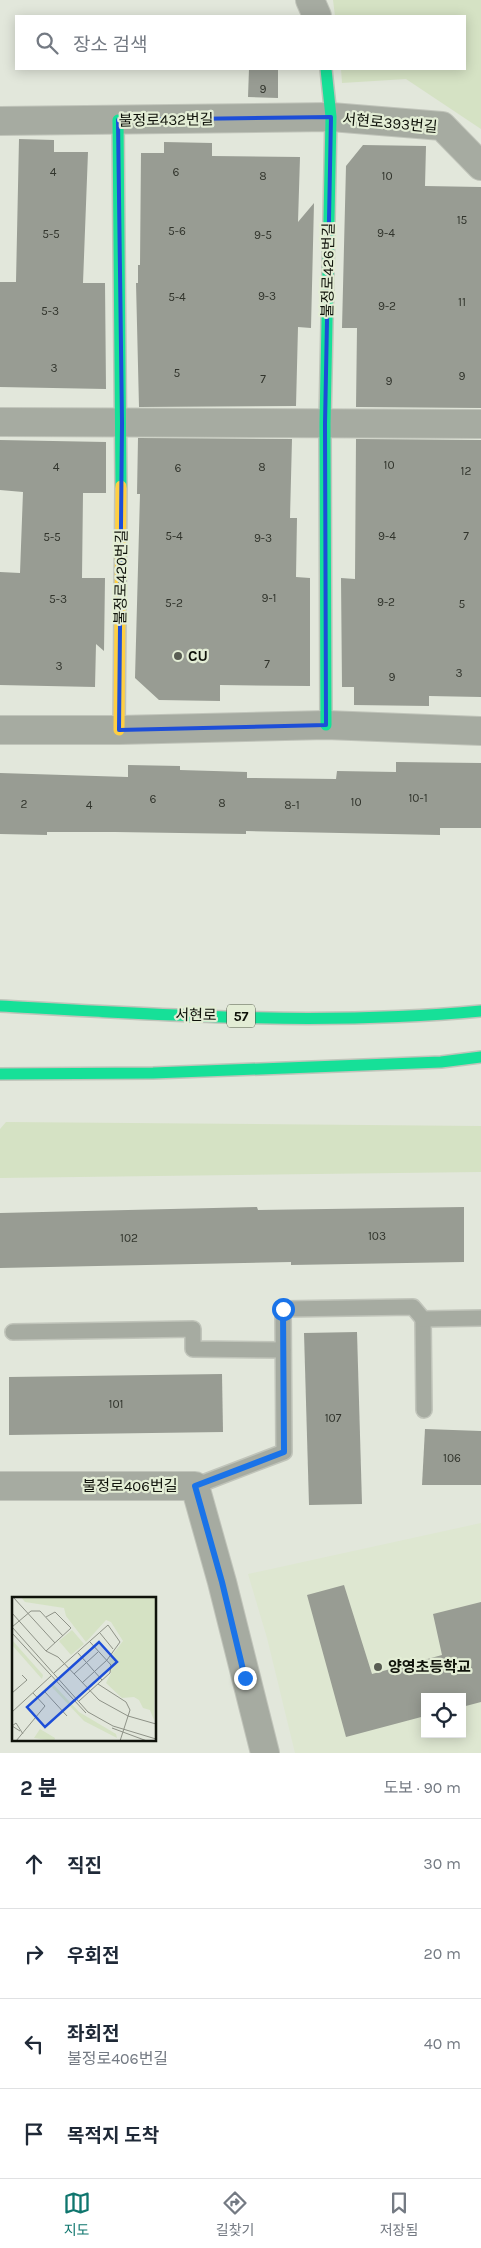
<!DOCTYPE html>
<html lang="ko">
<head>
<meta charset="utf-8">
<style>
  body { margin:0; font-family:Karla,"Noto Sans KR",sans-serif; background:#f6f6f7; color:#1f2937 }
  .controls { position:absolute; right:15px; bottom:15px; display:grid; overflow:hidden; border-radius:0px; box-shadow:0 2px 12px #0003 }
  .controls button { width:45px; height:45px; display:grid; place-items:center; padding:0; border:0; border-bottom:1px solid #e0e1e3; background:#fff; color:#1f2937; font:25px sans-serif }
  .stop { position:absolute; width:15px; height:15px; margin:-11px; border:4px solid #1a73e8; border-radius:50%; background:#fff }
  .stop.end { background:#1a73e8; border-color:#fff; box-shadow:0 1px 5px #0008 }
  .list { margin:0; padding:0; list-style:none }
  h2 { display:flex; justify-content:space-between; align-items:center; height:65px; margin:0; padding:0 20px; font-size:21px }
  h2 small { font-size:16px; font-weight:400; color:#747a83 }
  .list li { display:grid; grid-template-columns:32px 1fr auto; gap:15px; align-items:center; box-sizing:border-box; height:90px; padding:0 20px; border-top:1px solid #e0e1e3 }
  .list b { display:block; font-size:19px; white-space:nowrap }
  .list p { margin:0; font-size:16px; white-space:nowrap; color:#747a83 }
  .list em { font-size:16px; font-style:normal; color:#747a83 }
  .icon { flex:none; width:28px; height:28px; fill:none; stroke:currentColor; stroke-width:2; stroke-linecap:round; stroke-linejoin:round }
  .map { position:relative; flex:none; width:481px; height:1753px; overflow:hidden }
  .search { position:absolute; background:#fff; box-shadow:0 2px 12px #0003; left:15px; right:15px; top:15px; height:55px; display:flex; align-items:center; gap:12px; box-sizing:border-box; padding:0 18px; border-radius:0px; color:#747a83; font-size:19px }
  .sheet { height:425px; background:#fff }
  nav { display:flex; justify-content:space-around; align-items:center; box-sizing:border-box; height:70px; border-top:1px solid #e0e1e3; background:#fff; font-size:14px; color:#747a83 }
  nav a { display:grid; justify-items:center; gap:2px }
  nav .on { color:#0f766e }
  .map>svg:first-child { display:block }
  .built { fill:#dee7d1; fill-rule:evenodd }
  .green { fill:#d5e2c4 }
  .building { fill:#989c93 }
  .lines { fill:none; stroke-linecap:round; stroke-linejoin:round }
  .lane-casing { stroke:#c0c4ba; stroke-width:18 }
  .street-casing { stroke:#c0c4ba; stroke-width:30 }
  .fast-casing { stroke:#c0c4ba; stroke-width:14 }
  .slow-casing { stroke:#c0c4ba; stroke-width:14 }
  .lane { stroke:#a6aba1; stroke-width:15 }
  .street { stroke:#a6aba1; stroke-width:28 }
  .fast { stroke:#16e098; stroke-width:11 }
  .slow { stroke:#ffcf43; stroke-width:11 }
  .route { stroke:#1a73e8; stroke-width:6 }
  .marked { fill:none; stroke:#1d4ed8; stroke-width:4; stroke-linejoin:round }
  .poi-dot { fill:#595d53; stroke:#e3edd5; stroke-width:2 }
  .labels { text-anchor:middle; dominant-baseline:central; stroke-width:4.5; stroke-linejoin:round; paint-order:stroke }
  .number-label { font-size:12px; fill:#31342c }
  .shield { fill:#e3edd5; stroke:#4f5447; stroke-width:1 }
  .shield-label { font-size:14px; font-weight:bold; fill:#0f120a }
  .street-label { font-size:15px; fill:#0f120a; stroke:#e3edd5 }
  .poi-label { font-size:15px; font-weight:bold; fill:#0f120a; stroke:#e3edd5; text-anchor:start }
  .inset-road { fill:none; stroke:#8e9287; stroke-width:1 }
  .view { fill:#1d4ed8; fill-opacity:0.15; stroke:#1d4ed8; stroke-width:2.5 }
  .inset-edge { fill:none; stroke:#0f120a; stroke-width:2.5 }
</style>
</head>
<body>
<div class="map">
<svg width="481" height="1753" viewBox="0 0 481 1753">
  <rect width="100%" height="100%" fill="#e2e7db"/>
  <path class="built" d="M481 1523V1753H295L267 1638 248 1574ZM425 1697H462V1734H425Z"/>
  <g class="green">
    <path d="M333 0H481V129L406 79 342 83 341 69H465V16H335Z"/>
    <path d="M6 1122 481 1126V1172L0 1178V1129Z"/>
  </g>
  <g class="building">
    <path d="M249 69H278V98L248 97Z"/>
    <path d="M19 139 54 140V152H88L83 283H105L106 389 0 387V282H16Z"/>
    <path d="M164 142 212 143V156L300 157 298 222 314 203 311 328 298 327 296 406 139 407 136 283H138V265H140L141 153H164Z"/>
    <path d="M363 145 426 146 425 186 481 187V408L356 407 357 328H342L346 166Z"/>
    <path d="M138 438 292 439 290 518H297L296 577 310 578V686L220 685V701L159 700 135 678 140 494H137Z"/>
    <path d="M356 439 481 440V697L429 696V706L354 705V687H342L341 578 355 579Z"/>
    <path d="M0 440 106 442V493H83L82 578H105L104 651 96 644 95 687 0 685V572L20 573 23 492 0 490Z"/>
    <path d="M396 762 481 763V828H440V835L246 831V834L115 832H47V835L0 834V773L128 777V765L180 766V770L247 772V778L336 779 337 771 396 772Z"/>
    <path d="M257 1207 258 1210 464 1207V1262L291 1265V1262L0 1268V1213Z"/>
    <path d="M357 1332 362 1504 309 1505 304 1333Z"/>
    <path d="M222 1374 223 1432 9 1435V1377Z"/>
    <path d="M425 1429 481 1431V1485H422Z"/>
    <path d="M344 1585 372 1674 442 1655 433 1614 481 1602V1702L462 1707V1697H425V1716L346 1737 307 1595Z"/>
  </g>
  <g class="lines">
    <g class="lane-casing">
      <g id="lane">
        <path d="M423 1319 424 1410"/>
        <path d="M13 1332 193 1329V1349L283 1350"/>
        <path d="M195 1486 284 1452 283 1309 413 1307 423 1319 481 1318"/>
      </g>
    </g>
    <g class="street-casing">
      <g id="street">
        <path d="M310 0 317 16"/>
        <path d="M0 121 331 117 442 126 481 166"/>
        <path d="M0 422 481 424"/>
        <path d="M0 730H119L326 725 481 731"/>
        <path d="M0 1486H195L222 1582 265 1753"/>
      </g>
    </g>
    <g class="fast-casing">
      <g id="fast">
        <path d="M326 69 331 117 325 424 326 725"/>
        <path d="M118 120 121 486"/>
        <path d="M0 1006C160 1015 322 1026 481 1011"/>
        <path d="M0 1074 153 1073 441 1062 481 1057"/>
      </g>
    </g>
    <g class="slow-casing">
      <path id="slow" d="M119 730 121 486"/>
    </g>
    <use href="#lane" class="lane"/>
    <use href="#street" class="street"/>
    <use href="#fast" class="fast"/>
    <use href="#slow" class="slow"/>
  </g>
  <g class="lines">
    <path class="route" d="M245 1678 222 1582 195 1486 284 1452 283 1309"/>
  </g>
  <path class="marked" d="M331 117 325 424 326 725 119 730 122 423 118 120Z"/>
  <g class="poi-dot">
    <circle cx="178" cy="656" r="5"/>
    <circle cx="378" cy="1667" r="5"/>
  </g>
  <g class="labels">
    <g class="number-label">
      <text x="263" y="89">9</text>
      <text x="53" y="172">4</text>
      <text x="176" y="172">6</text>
      <text x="263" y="176">8</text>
      <text x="387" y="176">10</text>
      <text x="462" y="220">15</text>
      <text x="177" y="231">5-6</text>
      <text x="386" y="233">9-4</text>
      <text x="51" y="234">5-5</text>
      <text x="263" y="235">9-5</text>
      <text x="267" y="296">9-3</text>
      <text x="177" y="297">5-4</text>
      <text x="462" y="302">11</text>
      <text x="387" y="306">9-2</text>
      <text x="50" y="311">5-3</text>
      <text x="54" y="368">3</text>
      <text x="177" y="373">5</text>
      <text x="462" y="376">9</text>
      <text x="263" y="379">7</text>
      <text x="389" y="381">9</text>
      <text x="389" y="465">10</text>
      <text x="56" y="467">4</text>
      <text x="262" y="467">8</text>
      <text x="178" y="468">6</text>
      <text x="466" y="471">12</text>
      <text x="174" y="536">5-4</text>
      <text x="387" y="536">9-4</text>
      <text x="466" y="536">7</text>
      <text x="52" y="537">5-5</text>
      <text x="263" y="538">9-3</text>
      <text x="269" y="598">9-1</text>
      <text x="58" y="599">5-3</text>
      <text x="386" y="602">9-2</text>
      <text x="174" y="603">5-2</text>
      <text x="462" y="604">5</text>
      <text x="267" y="664">7</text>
      <text x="59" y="666">3</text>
      <text x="459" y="673">3</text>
      <text x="392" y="677">9</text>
      <text x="418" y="798">10-1</text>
      <text x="153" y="799">6</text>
      <text x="356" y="802">10</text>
      <text x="222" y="803">8</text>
      <text x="24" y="804">2</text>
      <text x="89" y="805">4</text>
      <text x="292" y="805">8-1</text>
      <text x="377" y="1236">103</text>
      <text x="129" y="1238">102</text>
      <text x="116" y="1404">101</text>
      <text x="333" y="1418">107</text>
      <text x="452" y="1458">106</text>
    </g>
    <rect class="shield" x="227" y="1004.5" width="28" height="23" rx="4"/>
    <g class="shield-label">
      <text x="241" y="1016">57</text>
    </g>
    <g class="street-label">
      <text transform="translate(166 120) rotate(-1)">불정로432번길</text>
      <text transform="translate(390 123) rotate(5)">서현로393번길</text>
      <text transform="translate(328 270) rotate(-89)">불정로426번길</text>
      <text transform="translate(121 577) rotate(-89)">불정로420번길</text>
      <text transform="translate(196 1015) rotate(1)">서현로</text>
      <text x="130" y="1486">불정로406번길</text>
    </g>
    <g class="poi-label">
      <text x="188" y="656">CU</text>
      <text x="388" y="1667">양영초등학교</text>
    </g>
  </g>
  <g transform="translate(12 1597)">
    <rect width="144" height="144" fill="#e2e7db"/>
    <path d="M9 0H144L142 123 138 113 131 111 127 103 122 100 110 101 94 86 99 76 97 62 111 44 99 25 94 23 74 45 54 19 52 11 13 5ZM60 33 72 47 59 58 47 44ZM0 43 31 78 30 82 0 48ZM41 87 67 115 104 137 105 141 72 124 38 88ZM28 132 43 141 42 144 22 141Z" fill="#d5e2c4"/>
    <path class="inset-road" d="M1 0 43 46M0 16 34 54 46 60 87 103 116 119 144 127M0 30 19 14H28L51 39M0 30 76 115 101 129 144 142M0 36 74 116M88 36 101 52M34 54 59 31 43 15 34 20M66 56 90 83M42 76 96 28 108 45 95 63 70 86M62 77 86 55M86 87 114 105 118 113 108 144M33 95 55 119M0 96 15 83 10 78M67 104 98 76 99 68 78 45M0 115 39 79M100 131 135 144M8 134 0 129 4 126 11 137M4 144 33 109 21 96"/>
    <path class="view" d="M87 45 105 65 33 130 15 110Z"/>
    <rect width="144" height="144" class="inset-edge"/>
  </g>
</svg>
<div class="controls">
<button><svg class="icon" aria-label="locate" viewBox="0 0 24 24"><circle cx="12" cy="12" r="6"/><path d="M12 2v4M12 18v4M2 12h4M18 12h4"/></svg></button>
</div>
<div class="stop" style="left:283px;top:1309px"></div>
<div class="stop end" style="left:245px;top:1678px"></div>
<div class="search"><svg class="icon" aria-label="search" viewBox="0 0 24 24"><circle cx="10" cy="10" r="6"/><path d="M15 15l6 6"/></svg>장소 검색</div>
</div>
<section class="sheet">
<h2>2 분<small>도보 · 90 m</small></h2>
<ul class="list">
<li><svg class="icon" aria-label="ahead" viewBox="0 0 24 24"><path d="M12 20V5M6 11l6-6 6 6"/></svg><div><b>직진</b></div><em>30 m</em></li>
<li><svg class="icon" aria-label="right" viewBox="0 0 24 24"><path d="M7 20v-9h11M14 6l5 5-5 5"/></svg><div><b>우회전</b></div><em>20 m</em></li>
<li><svg class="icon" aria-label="left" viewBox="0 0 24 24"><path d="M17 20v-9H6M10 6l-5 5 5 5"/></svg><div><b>좌회전</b><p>불정로406번길</p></div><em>40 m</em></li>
<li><svg class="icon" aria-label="arrive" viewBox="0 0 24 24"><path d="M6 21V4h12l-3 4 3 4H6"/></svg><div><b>목적지 도착</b></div></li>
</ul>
</section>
<nav>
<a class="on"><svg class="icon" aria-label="map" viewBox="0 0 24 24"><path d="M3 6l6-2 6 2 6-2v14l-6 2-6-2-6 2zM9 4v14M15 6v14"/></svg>지도</a>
<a><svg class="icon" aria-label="directions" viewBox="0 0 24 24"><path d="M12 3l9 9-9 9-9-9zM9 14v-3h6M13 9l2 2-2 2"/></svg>길찾기</a>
<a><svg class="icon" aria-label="saved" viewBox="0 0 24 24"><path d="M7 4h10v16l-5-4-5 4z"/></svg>저장됨</a>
</nav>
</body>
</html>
